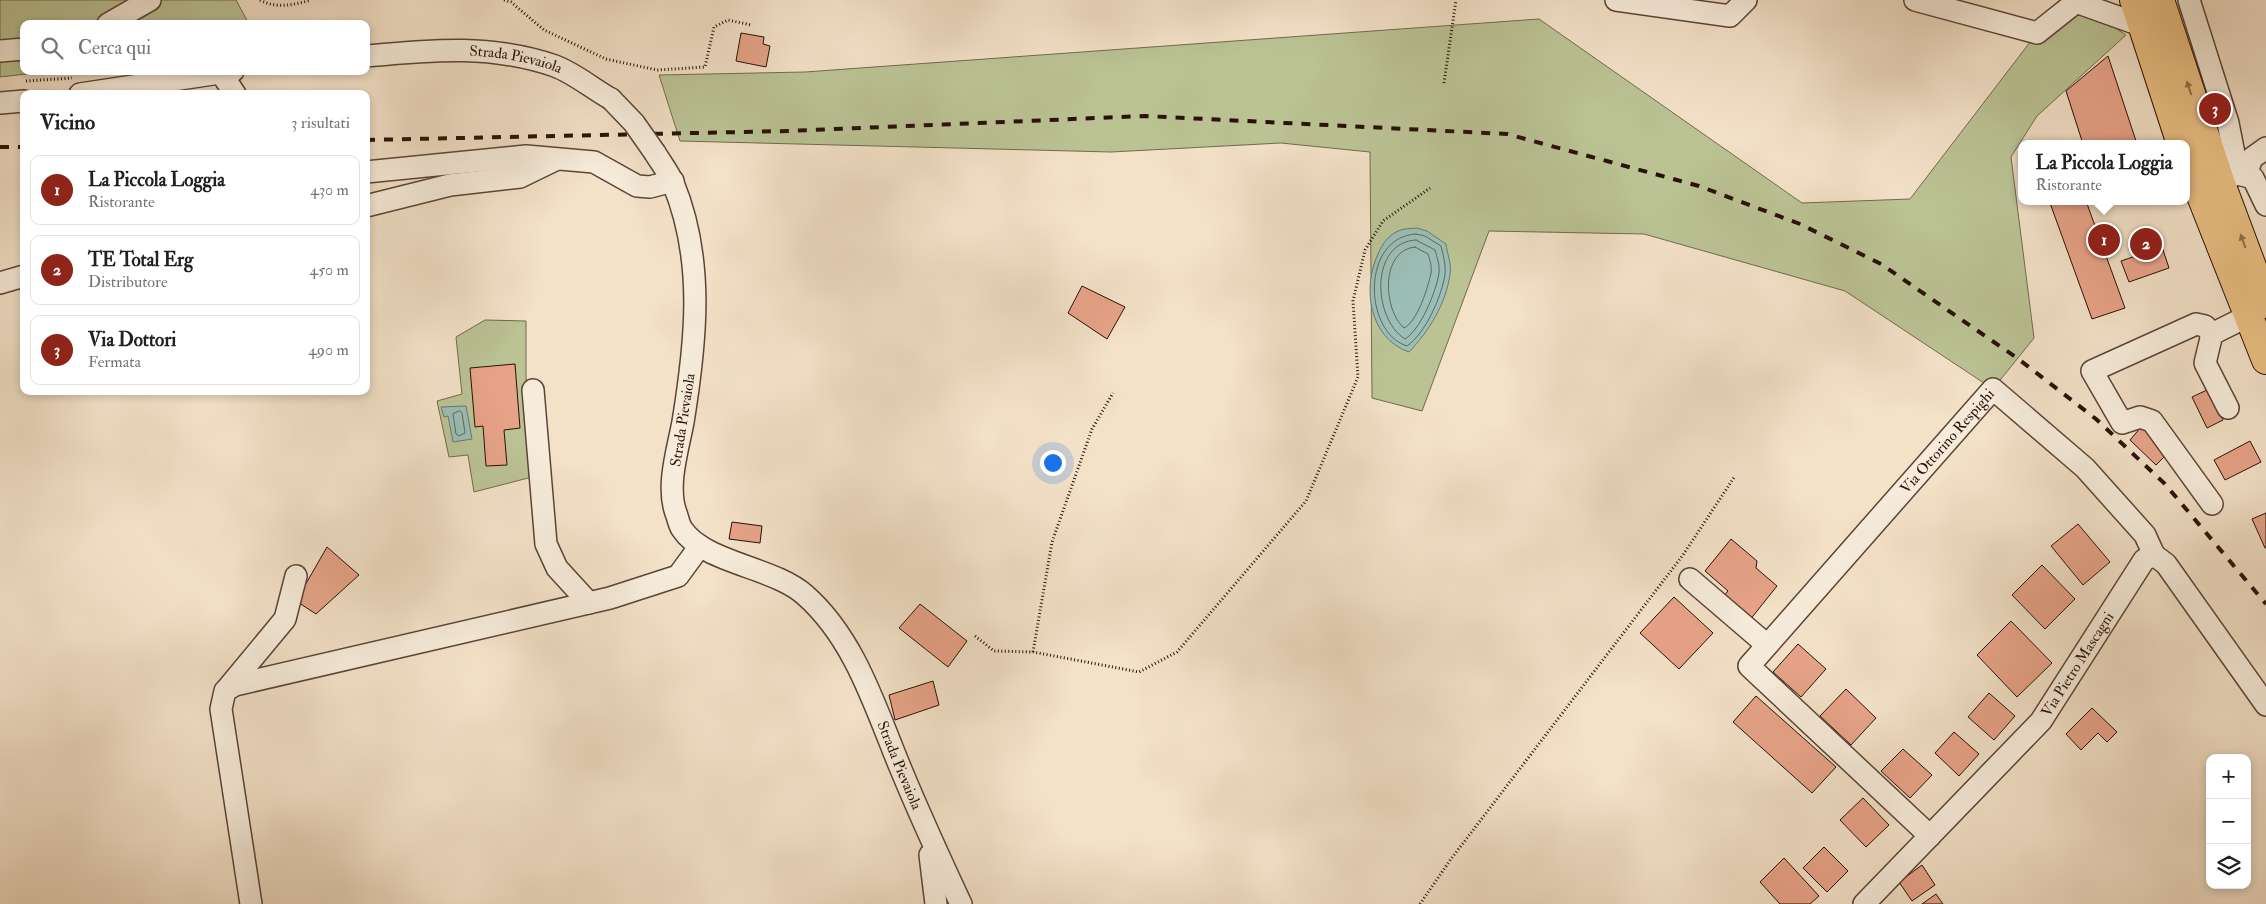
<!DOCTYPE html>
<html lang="it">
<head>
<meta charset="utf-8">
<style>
  body { margin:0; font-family:"IM FELL Double Pica",serif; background:#f2f2f2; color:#202124 }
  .controls { position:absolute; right:15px; bottom:15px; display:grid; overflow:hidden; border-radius:10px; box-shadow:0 2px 8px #0003 }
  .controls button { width:45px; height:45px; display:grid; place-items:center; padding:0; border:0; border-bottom:1px solid #e0e0e0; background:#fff; color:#202124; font:25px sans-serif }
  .you { position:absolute; left:1052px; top:462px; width:18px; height:18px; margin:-12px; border:4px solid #fff; border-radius:50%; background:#1a73e8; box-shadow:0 0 0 8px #1a73e833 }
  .badge { display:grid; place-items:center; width:32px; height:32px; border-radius:50%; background:#8f2418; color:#fff; font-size:16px; font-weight:700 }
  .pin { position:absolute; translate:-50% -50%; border:2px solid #fff; box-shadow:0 1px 5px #0006 }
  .popup { position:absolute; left:2018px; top:140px; width:172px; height:65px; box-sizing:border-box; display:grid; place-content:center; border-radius:10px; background:#fff; filter:drop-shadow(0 1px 4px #0005); font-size:16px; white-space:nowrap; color:#757577 }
  .popup b { font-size:19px; color:#202124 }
  .popup::after { content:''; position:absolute; left:50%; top:100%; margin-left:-10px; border:10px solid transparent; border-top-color:#fff }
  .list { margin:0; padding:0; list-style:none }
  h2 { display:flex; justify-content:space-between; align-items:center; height:65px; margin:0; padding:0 20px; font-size:21px }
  h2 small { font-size:16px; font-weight:400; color:#757577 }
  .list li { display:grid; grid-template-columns:32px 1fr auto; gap:15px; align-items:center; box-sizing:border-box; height:70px; margin:0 10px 10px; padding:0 10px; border:1px solid #e0e0e0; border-radius:10px }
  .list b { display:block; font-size:19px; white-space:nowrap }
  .list p { margin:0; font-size:16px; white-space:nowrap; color:#757577 }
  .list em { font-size:16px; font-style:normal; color:#757577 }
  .icon { flex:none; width:28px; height:28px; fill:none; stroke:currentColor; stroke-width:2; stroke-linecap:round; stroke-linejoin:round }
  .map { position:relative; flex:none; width:2266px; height:904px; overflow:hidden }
  .search { position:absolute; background:#fff; box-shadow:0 2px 8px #0003; left:20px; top:20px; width:350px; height:55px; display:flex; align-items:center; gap:12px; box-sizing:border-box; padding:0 18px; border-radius:10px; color:#757577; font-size:19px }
  .panel { position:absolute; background:#fff; box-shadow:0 2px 8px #0003; left:20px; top:90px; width:350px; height:305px; border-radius:10px }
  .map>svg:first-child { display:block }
  .green { fill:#bbc395; stroke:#726a4e }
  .water { fill:#9bbeb6; stroke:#6d7870 }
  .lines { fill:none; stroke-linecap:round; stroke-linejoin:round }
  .shore { stroke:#62675e; stroke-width:1 }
  .building { fill:#e7a388; stroke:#281007 }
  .minor-casing { stroke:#5b4437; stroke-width:24 }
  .major-casing { stroke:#281007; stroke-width:30 }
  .path { stroke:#281007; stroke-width:3; stroke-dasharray:1 2.5; stroke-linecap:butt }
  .minor { stroke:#f7ecdb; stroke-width:21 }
  .major { stroke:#eac084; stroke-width:28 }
  .rail { stroke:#281007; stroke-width:4; stroke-dasharray:9 9; stroke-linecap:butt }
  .minor-bridge-casing { stroke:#5b4437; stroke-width:24; stroke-linecap:butt }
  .minor-bridge { stroke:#f7ecdb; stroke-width:21 }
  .oneway { fill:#93714c }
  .labels { text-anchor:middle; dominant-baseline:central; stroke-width:4; stroke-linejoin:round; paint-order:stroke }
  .street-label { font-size:15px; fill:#281007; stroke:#f7ecdb }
</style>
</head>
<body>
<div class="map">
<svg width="2266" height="904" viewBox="0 0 2266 904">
  <rect width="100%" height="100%" fill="#f3e1c8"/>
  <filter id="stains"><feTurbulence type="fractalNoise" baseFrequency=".004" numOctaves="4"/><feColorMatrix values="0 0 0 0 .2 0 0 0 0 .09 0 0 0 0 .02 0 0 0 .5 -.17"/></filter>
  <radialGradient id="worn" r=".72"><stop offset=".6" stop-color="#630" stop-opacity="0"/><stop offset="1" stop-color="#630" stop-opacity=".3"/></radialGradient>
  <g class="green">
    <path d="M0 0H236L249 24H24V71H52L0 77Z"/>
    <path d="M2076 2 2126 35 2037 116 2011 157 2034 338 1993 389 1845 291 1644 234 1489 231 1422 411 1372 398 1370 152 1281 143 1111 152 680 141 659 75 805 72 1539 19 1802 203 1910 199 2037 33Z"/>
    <path d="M485 320 526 321V377L536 476 474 492 468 455 449 457 437 401 462 394 456 337Z"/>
  </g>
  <g class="water">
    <path d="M1417 228 1427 231 1446 244C1447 253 1452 265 1450 274 1446 304 1429 331 1409 352 1369 338 1362 288 1378 254 1382 244 1390 233 1401 230 1406 228 1412 229 1417 228Z"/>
    <path d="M466 406 472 439 453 442 448 416 444 417 441 407Z"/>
  </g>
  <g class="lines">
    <g class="shore">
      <path d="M1416 234 1425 236 1441 246C1443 254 1446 265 1445 274 1442 296 1425 334 1407 346 1363 332 1361 237 1416 234Z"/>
      <path d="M1416 240 1435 250C1437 257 1440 266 1439 273 1436 292 1421 329 1405 339 1372 318 1370 242 1416 240Z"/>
      <path d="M1415 247 1428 254C1430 260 1432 267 1431 273 1428 288 1417 322 1404 328 1383 310 1380 250 1415 247Z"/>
      <path d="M460 411 462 413 465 433 459 436 456 434 453 414Z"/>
    </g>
  </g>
  <g class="building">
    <path d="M741 33 764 37 763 44 770 46 766 67 736 61Z"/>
    <path d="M2108 56 2137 144H2083L2066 91Z"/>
    <path d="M2053 201H2086L2125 308 2092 319 2050 203Z"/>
    <path d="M2162 247 2169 268 2129 282 2121 261Z"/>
    <path d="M1082 286 1125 307 1107 339 1068 313Z"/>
    <path d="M515 364 520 428 504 430 507 465 486 466 483 426 475 427 470 368Z"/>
    <path d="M2207 390 2223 420 2207 428 2192 397Z"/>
    <path d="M2142 426 2169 452 2156 465 2130 440Z"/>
    <path d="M2250 441 2261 462 2225 480 2214 460Z"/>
    <path d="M2266 513V548H2265L2252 519Z"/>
    <path d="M732 522 762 526 760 543 729 539Z"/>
    <path d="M2078 524 2110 562 2083 585 2051 546Z"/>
    <path d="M1731 539 1757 561 1756 568 1777 586 1749 621 1722 598 1728 591 1705 571Z"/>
    <path d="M327 547 359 575 316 614 296 601Z"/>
    <path d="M2042 565 2075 599 2045 629 2012 595Z"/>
    <path d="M1674 597 1713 633 1679 669 1640 633Z"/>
    <path d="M920 604 967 641 948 667 899 628Z"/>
    <path d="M2011 621 2052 663 2017 697 1977 655Z"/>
    <path d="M1798 644 1826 669 1801 697 1773 672Z"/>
    <path d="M933 681 939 705 895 720 889 695Z"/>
    <path d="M1846 689 1876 718 1851 745 1820 716Z"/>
    <path d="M1989 693 2015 716 1994 740 1968 717Z"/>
    <path d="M1756 696 1836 767 1812 793 1733 722Z"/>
    <path d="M2092 708 2117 732 2107 742 2098 733 2081 750 2066 734Z"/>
    <path d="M1954 732 1979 754 1959 776 1935 753Z"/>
    <path d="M1903 749 1932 775 1910 798 1881 771Z"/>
    <path d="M1863 798 1889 825 1866 847 1840 820Z"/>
    <path d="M1824 847 1848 871 1827 892 1803 868Z"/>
    <path d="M1784 858 1819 896 1810 904H1780L1760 882Z"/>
    <path d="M1922 865 1935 885 1912 901 1899 882Z"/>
    <path d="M1936 894 1943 904H1922Z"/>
  </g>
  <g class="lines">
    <g class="minor-casing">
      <g id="minor">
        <path d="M1616 0 1730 16 1746 0"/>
        <path d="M1915 0 2037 33 2076 2"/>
        <path d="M2189 0 2228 123 2238 174"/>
        <path d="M2076 2 2143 26"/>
        <path d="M108 24 150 0"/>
        <path d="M0 51 24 49"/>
        <path id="s1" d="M366 56C432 50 491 44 555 66 574 73 593 89 611 99"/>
        <path d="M221 73 235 94"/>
        <path d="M80 94 233 71"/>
        <path d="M0 103 24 101"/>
        <path id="s2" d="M655 153C661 163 669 173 673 183 705 260 696 342 683 422 678 449 666 486 676 513 678 518 679 525 682 529 704 563 774 567 805 595 855 639 875 707 900 767 919 813 940 859 961 904"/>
        <path d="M366 172 526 156 594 162 637 186 650 187 673 181"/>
        <path d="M2246 175 2252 158 2266 148"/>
        <path d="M2226 178 2238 174 2253 178 2266 205"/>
        <path d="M366 206 450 185 520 177 557 159"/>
        <path d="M0 283 24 276"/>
        <path d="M2212 334 2205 326 2196 324 2092 371 2122 423 2140 417 2152 421 2212 504"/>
        <path d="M533 390 546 544 557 568 589 603"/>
        <path d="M2228 408 2205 363 2212 334 2248 316"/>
        <path d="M2154 555 2166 564 2266 705"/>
        <path d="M1690 579 1767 645"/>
        <path d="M227 689 285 619 296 576"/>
        <path id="s3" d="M1930 836 1749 666 1993 389 2085 468 2145 535 2154 555"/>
        <path d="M930 855 936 904"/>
        <path d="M251 904 221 709 225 691 235 685 610 598 678 576 700 546"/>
        <path id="s4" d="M1864 904 2041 721 2144 560 2154 555"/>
      </g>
    </g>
    <g class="major-casing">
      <g id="major">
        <path d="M2134 0 2181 144"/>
        <path d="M2160 0 2220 181 2266 304"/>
        <path d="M2186 158 2266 360"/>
      </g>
    </g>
    <g class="path">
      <path d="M260 0C277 9 293 5 311 0"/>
      <path d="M504 0 511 2 544 30 606 59 657 70 705 67 714 27 728 20 751 25"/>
      <path d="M26 81 72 78"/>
      <path d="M1444 83 1456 0"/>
      <path d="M975 636 994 651 1033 652 1139 672 1177 652 1306 501 1358 377 1353 301 1365 250 1383 221 1430 188"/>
      <path d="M1033 652 1052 542 1092 429 1113 393"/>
      <path d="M1420 904 1451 859 1683 555 1735 476"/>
    </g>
    <use href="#minor" class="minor"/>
    <use href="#major" class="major"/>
    <g class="rail">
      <path d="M366 140 788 131 1145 116 1507 134 1699 186 1800 224 1881 264 2017 358 2096 419 2165 484 2266 604"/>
      <path d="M0 147H24"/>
    </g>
    <g class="minor-bridge-casing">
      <path id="minor-bridge" d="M611 99 634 123 655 153"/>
    </g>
    <use href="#minor-bridge" class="minor-bridge"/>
  </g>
  <defs><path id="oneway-solid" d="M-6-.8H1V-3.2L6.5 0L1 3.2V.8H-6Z" transform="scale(1.25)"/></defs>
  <g class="oneway">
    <use href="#oneway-solid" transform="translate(2189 88) rotate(-108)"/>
    <use href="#oneway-solid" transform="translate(2243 241) rotate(-110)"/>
  </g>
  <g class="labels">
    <g class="street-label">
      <text stroke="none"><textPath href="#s1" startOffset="151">Strada Pievaiola</textPath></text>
      <text transform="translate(683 420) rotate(-81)">Strada Pievaiola</text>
      <text stroke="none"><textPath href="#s3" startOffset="548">Via Ottorino Respighi</textPath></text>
      <text stroke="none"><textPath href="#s4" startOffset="322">Via Pietro Mascagni</textPath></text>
      <text stroke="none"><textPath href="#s2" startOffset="725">Strada Pievaiola</textPath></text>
    </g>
  </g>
  <rect width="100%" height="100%" filter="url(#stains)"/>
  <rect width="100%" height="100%" fill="url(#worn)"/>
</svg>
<div class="controls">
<button>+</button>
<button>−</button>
<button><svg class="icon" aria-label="layers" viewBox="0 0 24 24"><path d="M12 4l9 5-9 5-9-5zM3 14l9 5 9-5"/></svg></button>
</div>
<div class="you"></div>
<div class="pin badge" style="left:2104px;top:240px">1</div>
<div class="popup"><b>La Piccola Loggia</b>Ristorante</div>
<div class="pin badge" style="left:2146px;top:244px">2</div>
<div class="pin badge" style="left:2215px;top:109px">3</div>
<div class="search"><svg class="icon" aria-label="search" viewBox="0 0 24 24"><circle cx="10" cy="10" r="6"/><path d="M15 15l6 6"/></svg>Cerca qui</div>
<section class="panel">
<h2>Vicino<small>3 risultati</small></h2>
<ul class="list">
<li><span class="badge">1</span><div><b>La Piccola Loggia</b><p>Ristorante</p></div><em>430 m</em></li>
<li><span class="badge">2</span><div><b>TE Total Erg</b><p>Distributore</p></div><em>450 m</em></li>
<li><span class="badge">3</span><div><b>Via Dottori</b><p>Fermata</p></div><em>490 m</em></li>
</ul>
</section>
</div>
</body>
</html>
